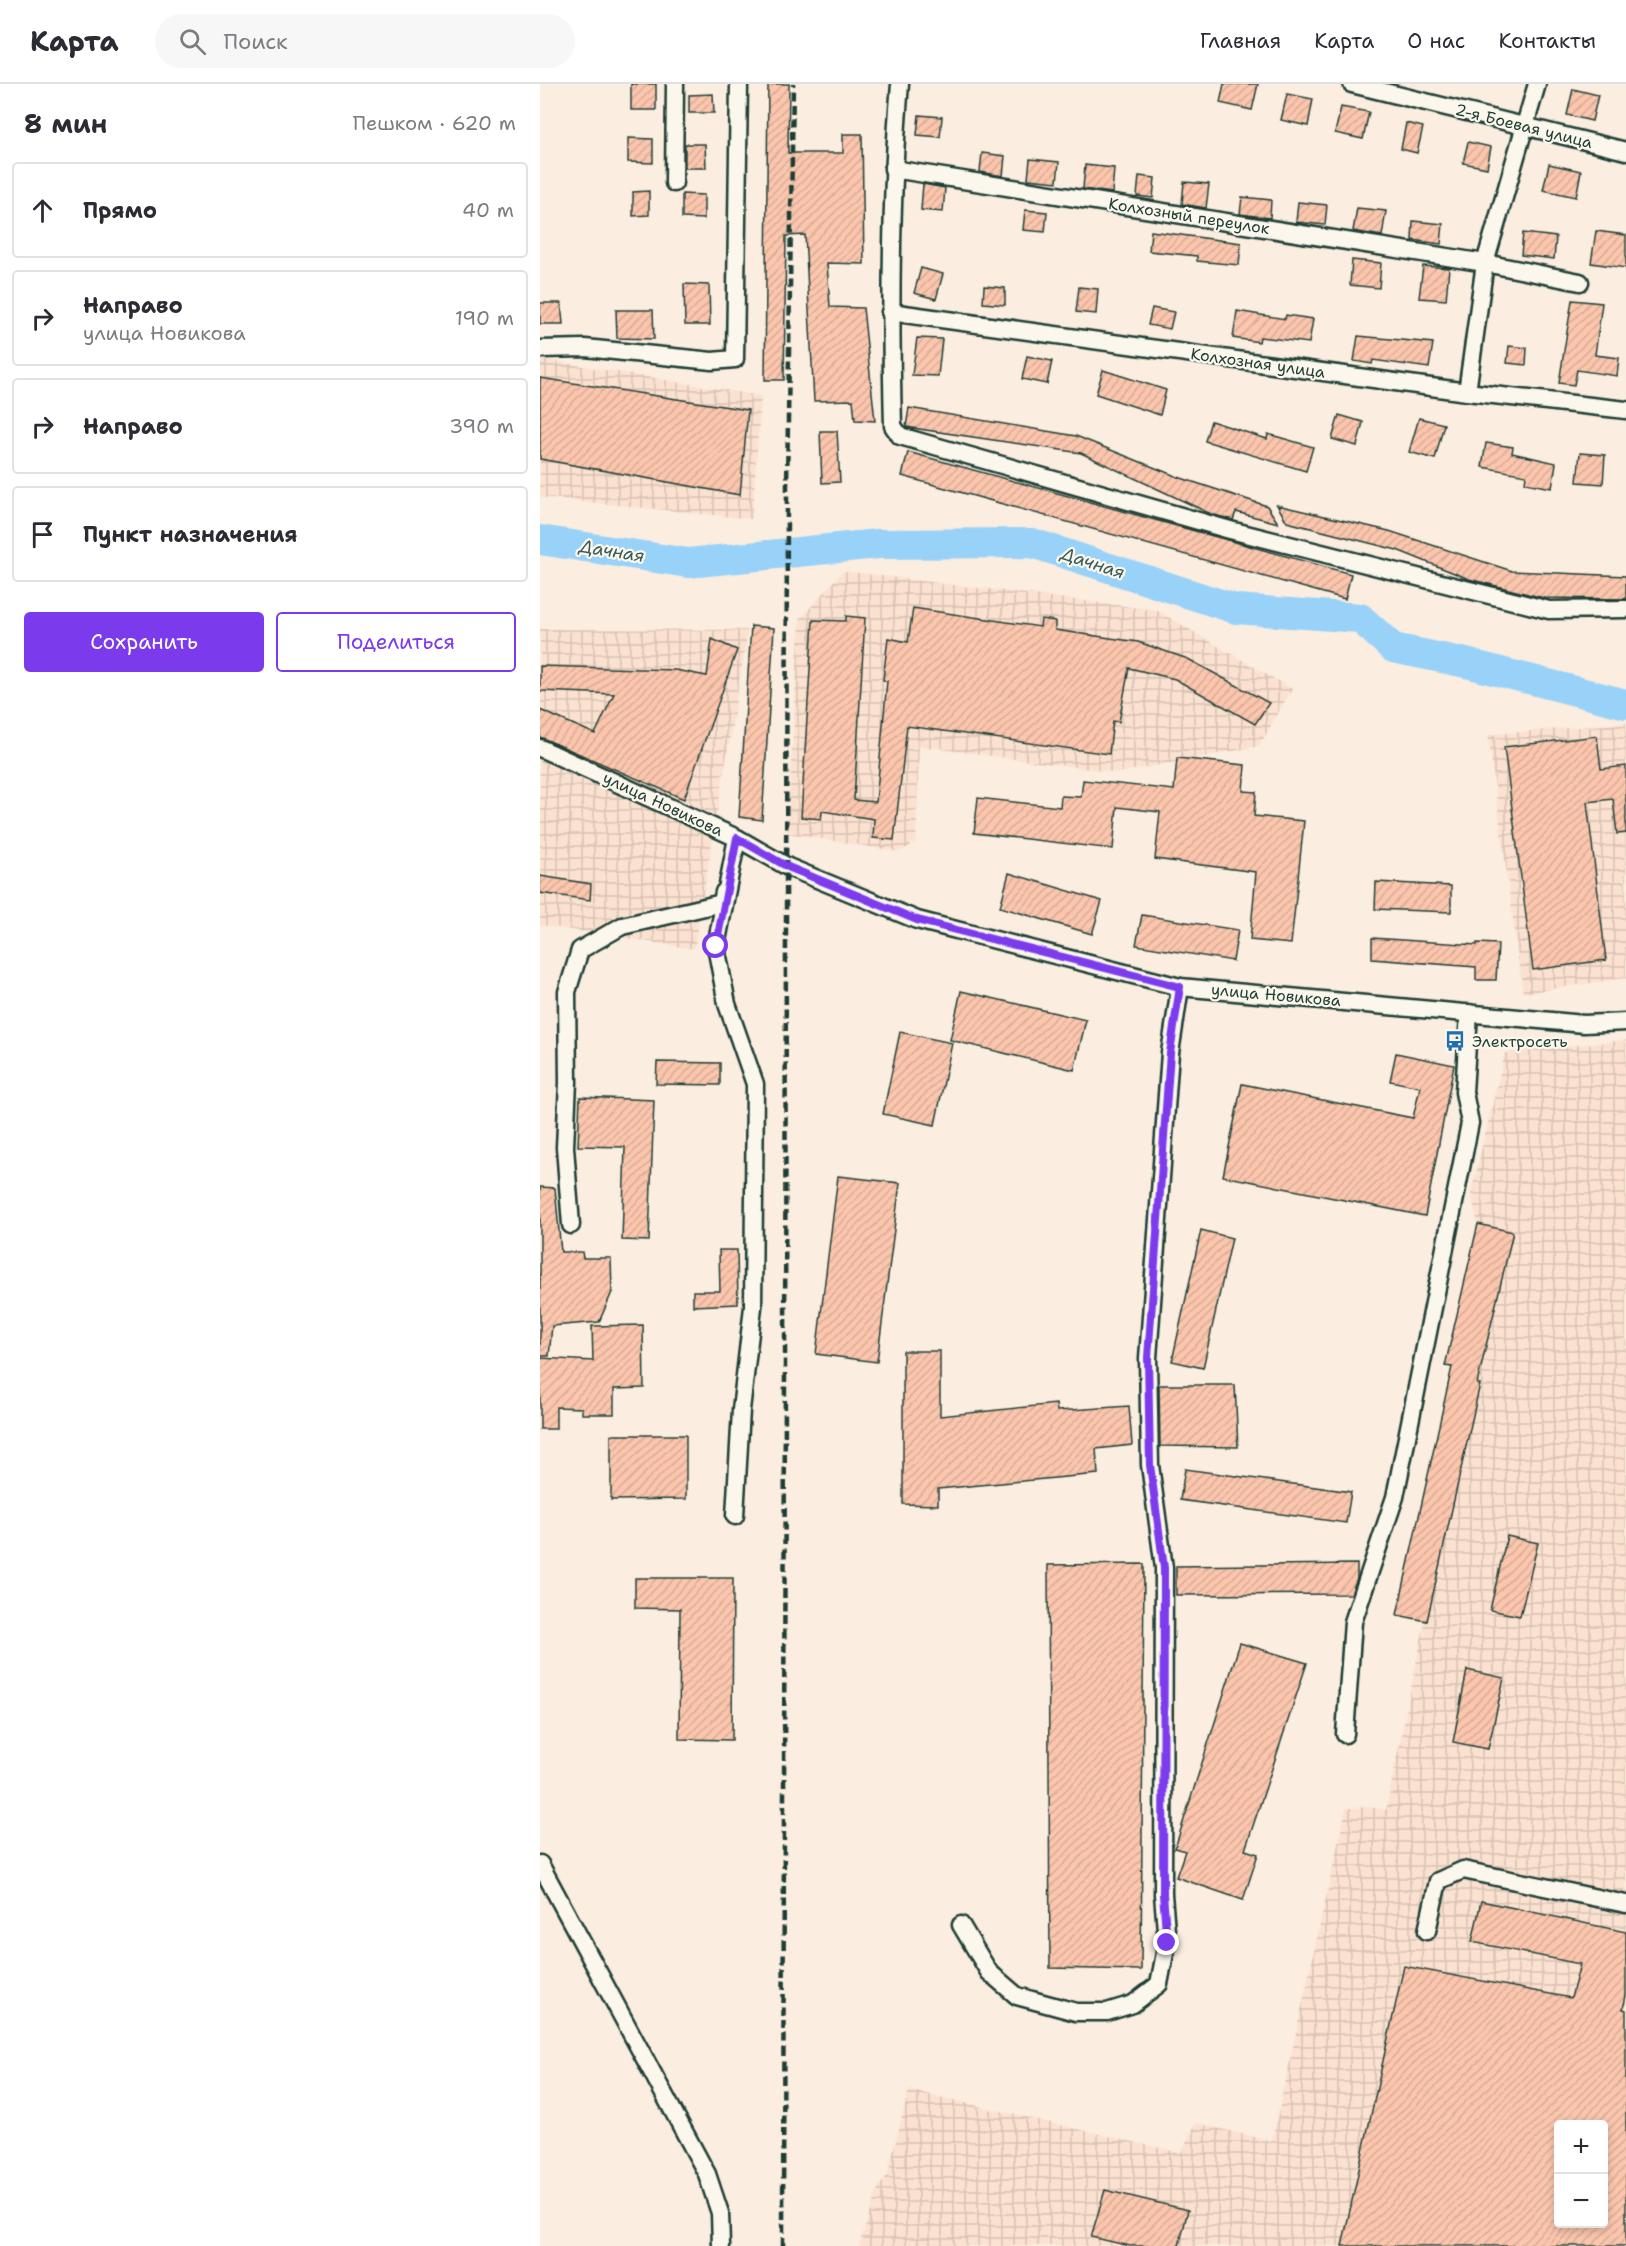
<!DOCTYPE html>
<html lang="ru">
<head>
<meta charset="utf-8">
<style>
  body { margin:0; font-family:"Shantell Sans",sans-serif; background:#f7f7f7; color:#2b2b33 }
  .controls { position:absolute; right:18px; bottom:18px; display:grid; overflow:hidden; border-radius:6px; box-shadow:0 3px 9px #0003 }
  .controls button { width:54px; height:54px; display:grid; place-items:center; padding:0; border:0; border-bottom:2px solid #e1e1e2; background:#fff; color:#2b2b33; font:30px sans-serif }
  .stop { position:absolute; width:18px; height:18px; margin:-14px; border:4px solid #7c3aed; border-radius:50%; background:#fff }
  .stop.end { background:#7c3aed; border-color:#fff; box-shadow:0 2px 6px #0008 }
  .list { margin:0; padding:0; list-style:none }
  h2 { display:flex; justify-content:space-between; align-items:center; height:78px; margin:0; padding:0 24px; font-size:26px }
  h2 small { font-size:20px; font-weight:400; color:#7c7c81 }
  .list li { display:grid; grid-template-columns:39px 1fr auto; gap:18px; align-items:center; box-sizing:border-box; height:96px; margin:0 12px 12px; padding:0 12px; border:2px solid #e1e1e2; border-radius:6px }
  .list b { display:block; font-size:22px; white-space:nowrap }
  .list p { margin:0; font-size:20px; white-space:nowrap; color:#7c7c81 }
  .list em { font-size:20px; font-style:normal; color:#7c7c81 }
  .actions { display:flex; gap:12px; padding:18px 24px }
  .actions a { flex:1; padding:14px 0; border:2px solid #7c3aed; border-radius:6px; text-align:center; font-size:21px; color:#7c3aed }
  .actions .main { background:#7c3aed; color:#fff }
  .icon { flex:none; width:33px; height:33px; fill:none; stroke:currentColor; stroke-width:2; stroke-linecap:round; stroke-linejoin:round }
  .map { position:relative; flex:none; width:1086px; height:2162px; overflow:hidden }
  header { display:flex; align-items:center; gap:36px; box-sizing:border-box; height:84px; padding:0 30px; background:#fff; border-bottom:2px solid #e1e1e2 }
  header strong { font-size:28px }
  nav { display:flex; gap:33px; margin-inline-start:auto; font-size:21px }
  .search { width:420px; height:54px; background:#f7f7f7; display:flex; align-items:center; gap:15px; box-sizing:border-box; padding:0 21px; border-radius:33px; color:#7c7c81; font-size:22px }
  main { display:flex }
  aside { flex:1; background:#fff }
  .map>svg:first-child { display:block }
  .industrial { fill:url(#industrial-grid); fill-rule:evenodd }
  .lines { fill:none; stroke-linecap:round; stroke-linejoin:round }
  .river { stroke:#99d2f9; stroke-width:30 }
  .building { fill:url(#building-hatch); stroke:#1f3d34; stroke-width:1.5; fill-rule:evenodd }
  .minor-casing { stroke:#1f3d34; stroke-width:21 }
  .minor { stroke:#fbf7ec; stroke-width:16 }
  .rail { stroke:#1f3d34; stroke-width:4.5; stroke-dasharray:9 4.5; stroke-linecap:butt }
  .route { stroke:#7c3aed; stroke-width:8 }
  .labels { text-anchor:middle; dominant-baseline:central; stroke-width:4.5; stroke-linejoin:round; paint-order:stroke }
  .street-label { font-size:16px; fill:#1f3d34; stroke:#fbf7ec }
  .poi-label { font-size:16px; fill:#1f3d34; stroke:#fbf7ec; text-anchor:start }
  .water-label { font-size:18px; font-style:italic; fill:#375b5b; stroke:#fbf7ec }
</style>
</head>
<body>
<header>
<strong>Карта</strong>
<div class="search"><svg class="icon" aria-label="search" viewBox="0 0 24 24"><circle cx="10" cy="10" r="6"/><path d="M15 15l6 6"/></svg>Поиск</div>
<nav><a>Главная</a><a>Карта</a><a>О нас</a><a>Контакты</a></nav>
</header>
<main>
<aside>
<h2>8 мин<small>Пешком · 620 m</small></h2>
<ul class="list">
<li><svg class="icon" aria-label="ahead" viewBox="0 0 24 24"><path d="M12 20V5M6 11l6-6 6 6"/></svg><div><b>Прямо</b></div><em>40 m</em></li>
<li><svg class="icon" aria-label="right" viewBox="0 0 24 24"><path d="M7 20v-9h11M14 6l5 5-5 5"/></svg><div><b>Направо</b><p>улица Новикова</p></div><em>190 m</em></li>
<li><svg class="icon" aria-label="right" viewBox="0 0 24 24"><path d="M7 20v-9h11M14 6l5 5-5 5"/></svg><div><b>Направо</b></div><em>390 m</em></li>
<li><svg class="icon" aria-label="arrive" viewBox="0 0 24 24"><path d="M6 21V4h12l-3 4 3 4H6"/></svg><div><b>Пункт назначения</b></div></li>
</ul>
<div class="actions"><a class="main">Сохранить</a><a>Поделиться</a></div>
</aside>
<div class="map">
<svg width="1086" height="2162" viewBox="0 0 1086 2162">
  <defs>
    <pattern id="industrial-grid" width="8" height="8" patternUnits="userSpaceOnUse" patternTransform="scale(1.5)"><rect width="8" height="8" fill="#fbe1d0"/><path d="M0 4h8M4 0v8" fill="none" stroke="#d7c2b3"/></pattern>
    <pattern id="building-hatch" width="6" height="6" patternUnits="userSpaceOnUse" patternTransform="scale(1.5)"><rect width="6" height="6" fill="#fbc6ad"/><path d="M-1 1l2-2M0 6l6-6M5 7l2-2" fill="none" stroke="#d7ab95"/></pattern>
  </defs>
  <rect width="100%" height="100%" fill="#fbeddf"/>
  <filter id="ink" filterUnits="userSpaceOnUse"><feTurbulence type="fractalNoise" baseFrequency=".0167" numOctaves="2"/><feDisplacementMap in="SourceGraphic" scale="12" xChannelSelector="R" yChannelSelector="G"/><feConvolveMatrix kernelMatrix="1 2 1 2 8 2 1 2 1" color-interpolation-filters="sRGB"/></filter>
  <g filter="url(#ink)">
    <g class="industrial">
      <path d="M0 275 221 312 212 435 0 413Z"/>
      <path d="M303 487 616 526 752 605 719 662 578 689 379 662 376 758 360 768 247 749 260 535Z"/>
      <path d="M0 545 208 546 154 865 0 841Z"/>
      <path d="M1086 639V894L983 909 948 651Z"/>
      <path d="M1086 956V2162H319L338 2104 347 2092 369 2006 641 2069 656 2039 732 2057 806 1724 830 1723 846 1726 885 1537H887L937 1300 973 1148 938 1140 931 1109 965 969ZM1018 2040H1064V2140H1018Z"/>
    </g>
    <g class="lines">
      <path class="river" d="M0 456 148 479 338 460 492 459 696 525 820 534 853 564 926 579 1086 620"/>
    </g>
    <g class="building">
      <rect x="91" y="0" width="25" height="26"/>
      <path d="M228 0H249L248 69H303V50H322L324 180 287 179 290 223 323 224 335 337 315 336 313 316 274 317 265 151 246 152 244 296H225Z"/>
      <path d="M684 0H718L712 26 680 19Z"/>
      <path d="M1033 5 1058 11 1052 37 1027 31Z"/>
      <path d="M173 10 174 29H149V11Z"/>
      <path d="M747 10 773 15 768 42 741 36Z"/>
      <path d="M801 23 829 28 823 55 795 49Z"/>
      <path d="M379 31 402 33 400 53 377 51Z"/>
      <path d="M866 39 883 43 877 69 861 65Z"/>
      <path d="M88 54 113 55V79L88 78Z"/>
      <path d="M928 58 951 63 947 84 923 79Z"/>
      <path d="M145 60H165L166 84H145Z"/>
      <path d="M442 69 465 72 463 92 440 88Z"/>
      <path d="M490 75 519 78 517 98 488 95Z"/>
      <path d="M1009 80 1041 87 1036 113 1003 106Z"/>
      <path d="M545 81 574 84 572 109 543 105Z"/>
      <path d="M599 92 615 94 613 114 597 112Z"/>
      <path d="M644 98 669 100 666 124 642 120Z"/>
      <path d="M383 100 405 104 403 128 381 126Z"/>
      <path d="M109 107V131L93 132V108Z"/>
      <path d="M142 110 164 111V135L142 134Z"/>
      <path d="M702 113 731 116 730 134 700 130Z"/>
      <path d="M758 118 787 121 785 141 756 138Z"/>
      <path d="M817 124 846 127 842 152 813 147Z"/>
      <path d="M485 126 507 128 505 148 483 146Z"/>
      <path d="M873 137 903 140 901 160 872 156Z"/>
      <path d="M611 147 701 159 699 181 657 177V172L609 167Z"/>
      <path d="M1056 147 1086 151V184L1051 179Z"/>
      <path d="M983 149 1016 153 1014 175 981 171Z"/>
      <path d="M812 176 841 179 839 204 810 201Z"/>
      <path d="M883 182 909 184 906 216 879 214Z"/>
      <path d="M381 184 403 190 396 215 374 209Z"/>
      <path d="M144 200 169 201 170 241H145Z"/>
      <path d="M444 202 465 204V221L443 219Z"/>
      <path d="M539 203 558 205 556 230 536 228Z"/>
      <path d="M1032 216 1062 219 1055 271 1079 274 1077 292 1037 286 1034 301 1019 299Z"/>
      <path d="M0 219H21L23 240H0Z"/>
      <path d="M612 224 634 228 630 245 608 241Z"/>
      <path d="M76 226H113L114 255 77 254Z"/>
      <path d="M697 227 745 235 746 231 773 235 769 259 720 253 719 258 693 254Z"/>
      <path d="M818 252 893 259 889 284 833 276 832 280 814 277Z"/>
      <path d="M377 254 402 255 398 292 372 291Z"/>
      <path d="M969 262 987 264 986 281 967 279Z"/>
      <path d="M487 272 512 277 507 300 482 295Z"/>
      <path d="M563 286 626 306 620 331 556 310Z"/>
      <path d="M0 294 208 326 200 411 0 375Z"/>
      <path d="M369 324 536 352 638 393 727 422 738 439 696 428 693 436 671 430 541 369 366 343Z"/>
      <path d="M799 331 823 338 817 362 792 355Z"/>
      <path d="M879 334 904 340 895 375 869 368Z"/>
      <path d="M671 337 727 355 728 350 773 363 766 387 665 357Z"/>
      <path d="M280 347H297L300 398 282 399Z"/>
      <path d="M946 359 973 363 972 369 1016 379 1012 404 985 399 986 391 942 383Z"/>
      <path d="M368 368 811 490 805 515 362 392Z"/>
      <path d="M1040 369 1065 371 1063 400 1037 398Z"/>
      <path d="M737 421 849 447 972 487 1086 492V515L1004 514 929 495 857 466 747 438Z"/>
      <path d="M373 524 500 543 501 535 515 537V546L598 558 648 575 729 619 715 640 635 595 589 584 579 638 573 637 569 670 367 642 354 756 333 754 334 735 282 727 281 735 261 733 273 536 306 537V532L325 534 314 716 336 718 347 597 343 596 348 554 368 558Z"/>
      <path d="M211 542 234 544 222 736 199 733Z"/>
      <path d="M172 555 197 566 144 715 0 653V626L55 650 74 610 0 607V582L135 586 167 592Z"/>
      <path d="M1057 652 1061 685 1086 682V749L1077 750 1073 715 1047 718 1066 876 993 886 964 663Z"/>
      <path d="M637 674 705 681 703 707 716 708 714 732 764 737 751 860 710 856 716 788 615 775 620 728 577 723 573 765 434 749 438 714 520 723 521 712 541 713 543 696 634 706Z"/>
      <path d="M469 789 562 817 552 850 460 823Z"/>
      <path d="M0 792 51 800 50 816 0 809Z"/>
      <path d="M836 798 911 802V828L835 825Z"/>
      <path d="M602 831 698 846 693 877 596 861Z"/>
      <path d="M832 854 937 861V859L958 860 956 896H936V883L832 875Z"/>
      <path d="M421 907 546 936 534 986 410 956Z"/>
      <path d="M360 948 412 959 395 1041 343 1030Z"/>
      <path d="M856 969 914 981 885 1132 683 1092 702 1000 873 1034 880 1003 850 997Z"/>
      <path d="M117 978 180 979V1001L116 1000Z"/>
      <path d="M40 1013 114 1016 109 1157 82 1156 85 1063 38 1062Z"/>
      <path d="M298 1092 360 1099 337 1278 276 1270Z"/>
      <path d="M0 1103 15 1104 21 1168H42L43 1174H71L72 1208 59 1238 12 1242 9 1272H0Z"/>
      <path d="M938 1140 973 1148 937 1300H940L887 1537 857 1531 912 1283 905 1282Z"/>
      <path d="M661 1146 692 1154 663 1284 632 1277Z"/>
      <path d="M179 1166H197L198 1220 153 1222V1207H180Z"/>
      <path d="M103 1241 104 1304 74 1305V1330H42V1324L16 1323V1345H0V1274L53 1277 52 1242Z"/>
      <path d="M363 1267H400V1332L516 1320 517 1327 589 1322 592 1361 556 1365 558 1390 398 1405V1421L363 1420Z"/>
      <path d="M619 1301H695L698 1363 620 1362Z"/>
      <path d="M71 1351H146V1415L71 1416Z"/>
      <path d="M645 1385 811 1408 806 1439 640 1416Z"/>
      <path d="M967 1452 998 1459 980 1532 950 1526Z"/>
      <path d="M604 1480 601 1886 510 1884 508 1481Z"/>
      <path d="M817 1480V1494L811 1510 636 1511V1482Z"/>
      <path d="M95 1494H193L192 1656 139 1655 140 1525 95 1524Z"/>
      <path d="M700 1559 767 1579 705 1766 718 1770 703 1816 636 1793 645 1767 635 1764Z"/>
      <path d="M927 1586 964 1594 948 1665 913 1658Z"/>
      <path d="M941 1817 1086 1848V1912L1083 1925 1086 1926V2162H802L864 1882 1031 1914 1040 1880 932 1858ZM1018 2040H1064V2139H1018Z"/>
      <path d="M565 2106 648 2126 639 2162H590L551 2153Z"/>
    </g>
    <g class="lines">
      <g class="minor-casing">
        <g id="minor">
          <path d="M360 0C350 114 350 227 353 342L360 352 690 446 1009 526 1086 525"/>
          <path d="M812 0 1086 67"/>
          <path d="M353 85 945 179 1040 198"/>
          <path d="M134 99 135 0"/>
          <path d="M350 228 927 308 1086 326"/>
          <path d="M0 265 45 264 172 277 195 275 199 0"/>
          <path d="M927 308 945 179 997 0"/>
          <path d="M0 664 197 754 248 783 377 836 640 903 1044 940 1086 938"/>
          <path d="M31 1141 25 1063 28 998 27 908 40 866 82 842 182 819 184 808"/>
          <path d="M195 1432 201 1326 213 1223 215 1000 187 920 176 862 197 754"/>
          <path d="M805 1650 813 1538 855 1413 930 1039 924 1008 929 929"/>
          <path d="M0 1780 167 2090 180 2129 181 2162"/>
          <path d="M421 1841 449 1888 477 1912 536 1928H567L593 1920 619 1900 627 1859 623 1810 624 1484 610 1381 608 1274 630 969 640 903"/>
          <path d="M887 1847 898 1797 923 1786 1086 1820"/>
        </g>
      </g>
      <use href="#minor" class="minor"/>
      <path class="rail" d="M243 2162 247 402 253 0"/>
    </g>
  </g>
  <g class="lines" filter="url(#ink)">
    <path class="route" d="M176 862 197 754 248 783 377 836 640 903 630 969 608 1274 610 1381 624 1484 623 1810 627 1859"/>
  </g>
  <defs>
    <g id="bus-bare" transform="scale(1.62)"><path d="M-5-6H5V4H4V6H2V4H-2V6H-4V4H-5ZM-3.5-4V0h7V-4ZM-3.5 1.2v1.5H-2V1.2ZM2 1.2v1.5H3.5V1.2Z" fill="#1f6fb2" stroke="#fbf7ec" stroke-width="2.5" paint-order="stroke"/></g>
  </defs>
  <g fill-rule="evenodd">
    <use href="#bus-bare" x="915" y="957"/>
  </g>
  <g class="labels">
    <g class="street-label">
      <text transform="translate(984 42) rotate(14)">2-я Боевая улица</text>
      <text transform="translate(649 132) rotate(9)">Колхозный переулок</text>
      <text transform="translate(718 279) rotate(8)">Колхозная улица</text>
      <text transform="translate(123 720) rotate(25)">улица Новикова</text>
      <text transform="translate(736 911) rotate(5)">улица Новикова</text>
    </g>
    <g class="poi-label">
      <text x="932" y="957">Электросеть</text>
    </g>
    <g class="water-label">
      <text transform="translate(72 467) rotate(9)">Дачная</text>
      <text transform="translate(553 479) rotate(18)">Дачная</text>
    </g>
  </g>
</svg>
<div class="controls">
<button>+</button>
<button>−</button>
</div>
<div class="stop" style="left:176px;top:862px"></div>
<div class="stop end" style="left:627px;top:1859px"></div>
</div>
</main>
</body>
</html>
